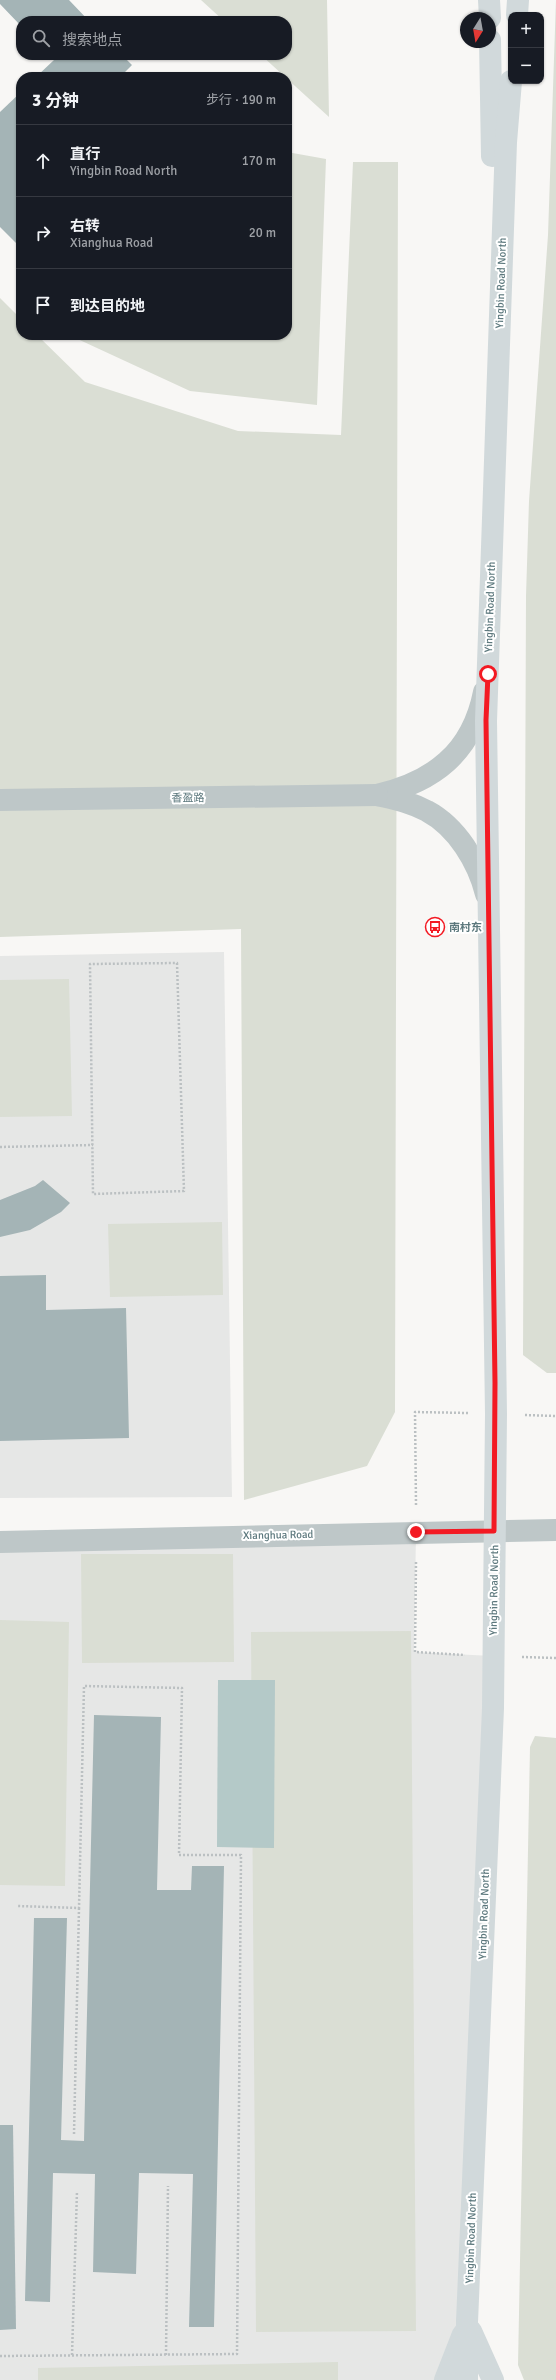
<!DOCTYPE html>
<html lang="zh">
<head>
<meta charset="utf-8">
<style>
  body { margin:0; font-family:Signika,"Noto Sans SC",sans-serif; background:#20242c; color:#f1f3f6 }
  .controls { position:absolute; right:12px; top:12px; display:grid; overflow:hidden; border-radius:8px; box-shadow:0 1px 3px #0004 }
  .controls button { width:36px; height:36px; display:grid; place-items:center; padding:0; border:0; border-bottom:1px solid #363941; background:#171b24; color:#f1f3f6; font:20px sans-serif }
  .compass { position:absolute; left:460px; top:12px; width:36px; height:36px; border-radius:50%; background:#171b24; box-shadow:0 1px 3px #0004; rotate:191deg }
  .stop { position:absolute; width:12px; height:12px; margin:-9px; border:3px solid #f31a23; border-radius:50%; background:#fff }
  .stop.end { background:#f31a23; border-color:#fff; box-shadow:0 1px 4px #0008 }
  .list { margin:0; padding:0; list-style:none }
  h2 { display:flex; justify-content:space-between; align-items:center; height:52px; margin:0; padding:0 16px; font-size:17px }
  h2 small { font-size:13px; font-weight:400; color:#9ea1a6 }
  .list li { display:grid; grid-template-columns:26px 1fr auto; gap:12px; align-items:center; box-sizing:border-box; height:72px; padding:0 16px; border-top:1px solid #363941 }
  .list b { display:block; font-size:15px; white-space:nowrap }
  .list p { margin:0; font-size:13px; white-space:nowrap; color:#9ea1a6 }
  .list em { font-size:13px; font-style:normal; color:#9ea1a6 }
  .icon { flex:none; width:22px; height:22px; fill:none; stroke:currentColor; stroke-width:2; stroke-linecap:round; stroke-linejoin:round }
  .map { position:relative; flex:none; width:556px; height:2380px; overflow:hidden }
  .search { position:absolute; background:#171b24; box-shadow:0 1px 3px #0004; left:16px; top:16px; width:276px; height:44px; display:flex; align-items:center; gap:10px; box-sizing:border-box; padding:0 14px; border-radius:16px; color:#9ea1a6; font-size:15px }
  .panel { position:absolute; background:#171b24; box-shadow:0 1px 3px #0004; left:16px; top:72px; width:276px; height:268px; border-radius:16px }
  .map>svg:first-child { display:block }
  .built { fill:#e6e7e6 }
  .green { fill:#daded4 }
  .water { fill:#b4c9c8 }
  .building { fill:#a4b4b6 }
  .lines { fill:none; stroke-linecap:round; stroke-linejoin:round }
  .path { stroke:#bbc0c2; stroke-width:2.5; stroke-dasharray:2 2; stroke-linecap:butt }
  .minor { stroke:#bec7c8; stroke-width:22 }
  .major { stroke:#d1d9db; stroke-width:22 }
  .route { stroke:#f31a23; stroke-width:5 }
  .labels { text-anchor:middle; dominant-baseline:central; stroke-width:4; stroke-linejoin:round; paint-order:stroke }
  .street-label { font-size:11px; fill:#5c787d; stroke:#fff }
  .poi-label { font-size:11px; font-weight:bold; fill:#5c787d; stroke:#fff; text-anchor:start }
</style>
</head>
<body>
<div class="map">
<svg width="556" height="2380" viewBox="0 0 556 2380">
  <rect width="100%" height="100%" fill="#f8f7f5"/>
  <g class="built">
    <path d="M224 952 232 1497 0 1498V956Z"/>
    <path d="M416 1533 414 1652 492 1656 467 2380H0V1542Z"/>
  </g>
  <g class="green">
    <path d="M201 0H327L329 117 261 55H287V21H224Z"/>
    <path d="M556 0V1373H547L523 1355 526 596 529 501 548 235Z"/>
    <path d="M287 152 326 159 317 405 190 391 71 336 287 335Z"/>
    <path d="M353 162H398L395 1412 367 1466 244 1500 241 929 0 937V298L21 319V335H37L85 382 238 431 341 435Z"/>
    <path d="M69 979 72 1116 0 1117V980Z"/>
    <path d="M222 1222 223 1295 110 1297 108 1224Z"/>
    <path d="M81 1554H233L234 1662 82 1663Z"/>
    <path d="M0 1620 69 1622 65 1886 0 1885Z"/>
    <path d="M411 1631 416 2331 256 2332 251 1632Z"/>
    <path d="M535 1736 556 1738V2380H524L518 2365 530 1747Z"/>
    <path d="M338 2362V2380H38V2368Z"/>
  </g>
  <path class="water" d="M218 1680H275L274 1848 217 1847Z"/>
  <g class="building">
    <path d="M0 0H69L89 21H21V26L0 4Z"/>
    <path d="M49 55H122L132 65 120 77H36L54 60Z"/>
    <path d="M21 92V248L0 227V112Z"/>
    <path d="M43 1180 70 1203 61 1212 30 1230 0 1237V1200L35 1186Z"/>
    <path d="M46 1275V1310L126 1308 129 1438 0 1441V1276Z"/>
    <path d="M94 1715 161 1717 157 1890H191L192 1866H224L214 2327H189L193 2174 139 2173 136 2274 93 2272 95 2174 53 2173 50 2302 25 2301 34 1918H67L61 2140 84 2141Z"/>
    <path d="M0 2125H13L16 2329 0 2330Z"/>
  </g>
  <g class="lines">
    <g class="path">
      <path d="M177 963 184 1191 93 1194 90 964Z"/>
      <path d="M0 1147 93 1145"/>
      <path d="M525 1415 556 1416"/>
      <path d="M416 1505 415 1412 468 1413"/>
      <path d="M416 1562 415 1652 465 1655"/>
      <path d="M522 1657 556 1658"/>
      <path d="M74 2134 79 1908"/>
      <path d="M72 2355 77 2191"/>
      <path d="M166 2355 168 2186"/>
      <path d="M0 2356 237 2354 241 1855H179L182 1688 84 1686 79 1908 17 1906"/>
    </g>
    <g class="minor">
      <path d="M484 692C472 753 433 782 377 795 394 799 411 802 427 811 457 827 478 862 486 894"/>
      <path d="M0 800 377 795"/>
      <path d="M0 1542 556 1530"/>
    </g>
    <g class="major">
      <path d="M489 0 490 18"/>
      <path d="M517 15 518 0"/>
      <path d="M490 40 492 156"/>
      <path d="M471 2331 493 2380"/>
      <path d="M445 2380 463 2334"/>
      <path d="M467 2380V2322L493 1708 496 1414 486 721 506 142 511 81"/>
    </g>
  </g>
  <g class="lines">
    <path class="route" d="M416 1532 494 1531 495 1383 486 720 488 674"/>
  </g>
  <defs>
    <g id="bus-ring" transform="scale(1)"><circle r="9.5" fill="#fff" stroke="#f31a23" stroke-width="1.5"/><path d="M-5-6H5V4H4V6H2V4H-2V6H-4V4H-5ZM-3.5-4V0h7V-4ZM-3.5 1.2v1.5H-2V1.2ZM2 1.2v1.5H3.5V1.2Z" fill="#f31a23"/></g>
  </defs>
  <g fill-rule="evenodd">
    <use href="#bus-ring" x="435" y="927"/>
  </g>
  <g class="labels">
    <g class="street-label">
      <text transform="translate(501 283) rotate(-88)">Yingbin Road North</text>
      <text transform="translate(490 607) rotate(-88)">Yingbin Road North</text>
      <text transform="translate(188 798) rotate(-1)">香盈路</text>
      <text transform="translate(278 1535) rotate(-1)">Xianghua Road</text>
      <text transform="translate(494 1590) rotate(-89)">Yingbin Road North</text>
      <text transform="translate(484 1914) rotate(-88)">Yingbin Road North</text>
      <text transform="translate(471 2238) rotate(-88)">Yingbin Road North</text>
    </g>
    <g class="poi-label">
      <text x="449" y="927">南村东</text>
    </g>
  </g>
</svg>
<div class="controls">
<button>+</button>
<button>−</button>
</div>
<svg class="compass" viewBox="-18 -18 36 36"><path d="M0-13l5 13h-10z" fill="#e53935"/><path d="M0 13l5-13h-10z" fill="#9ea1a6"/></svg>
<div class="stop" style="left:488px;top:674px"></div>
<div class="stop end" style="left:416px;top:1532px"></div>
<div class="search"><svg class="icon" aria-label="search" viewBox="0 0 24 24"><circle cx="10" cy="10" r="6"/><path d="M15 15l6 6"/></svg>搜索地点</div>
<section class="panel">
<h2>3 分钟<small>步行 · 190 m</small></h2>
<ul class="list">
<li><svg class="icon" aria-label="ahead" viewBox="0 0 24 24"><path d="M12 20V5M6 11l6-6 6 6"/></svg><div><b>直行</b><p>Yingbin Road North</p></div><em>170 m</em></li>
<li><svg class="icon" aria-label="right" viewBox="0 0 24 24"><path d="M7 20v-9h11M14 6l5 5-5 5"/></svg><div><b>右转</b><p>Xianghua Road</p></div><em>20 m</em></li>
<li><svg class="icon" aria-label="arrive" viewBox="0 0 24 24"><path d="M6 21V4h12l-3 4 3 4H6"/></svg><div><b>到达目的地</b></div></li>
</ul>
</section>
</div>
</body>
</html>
